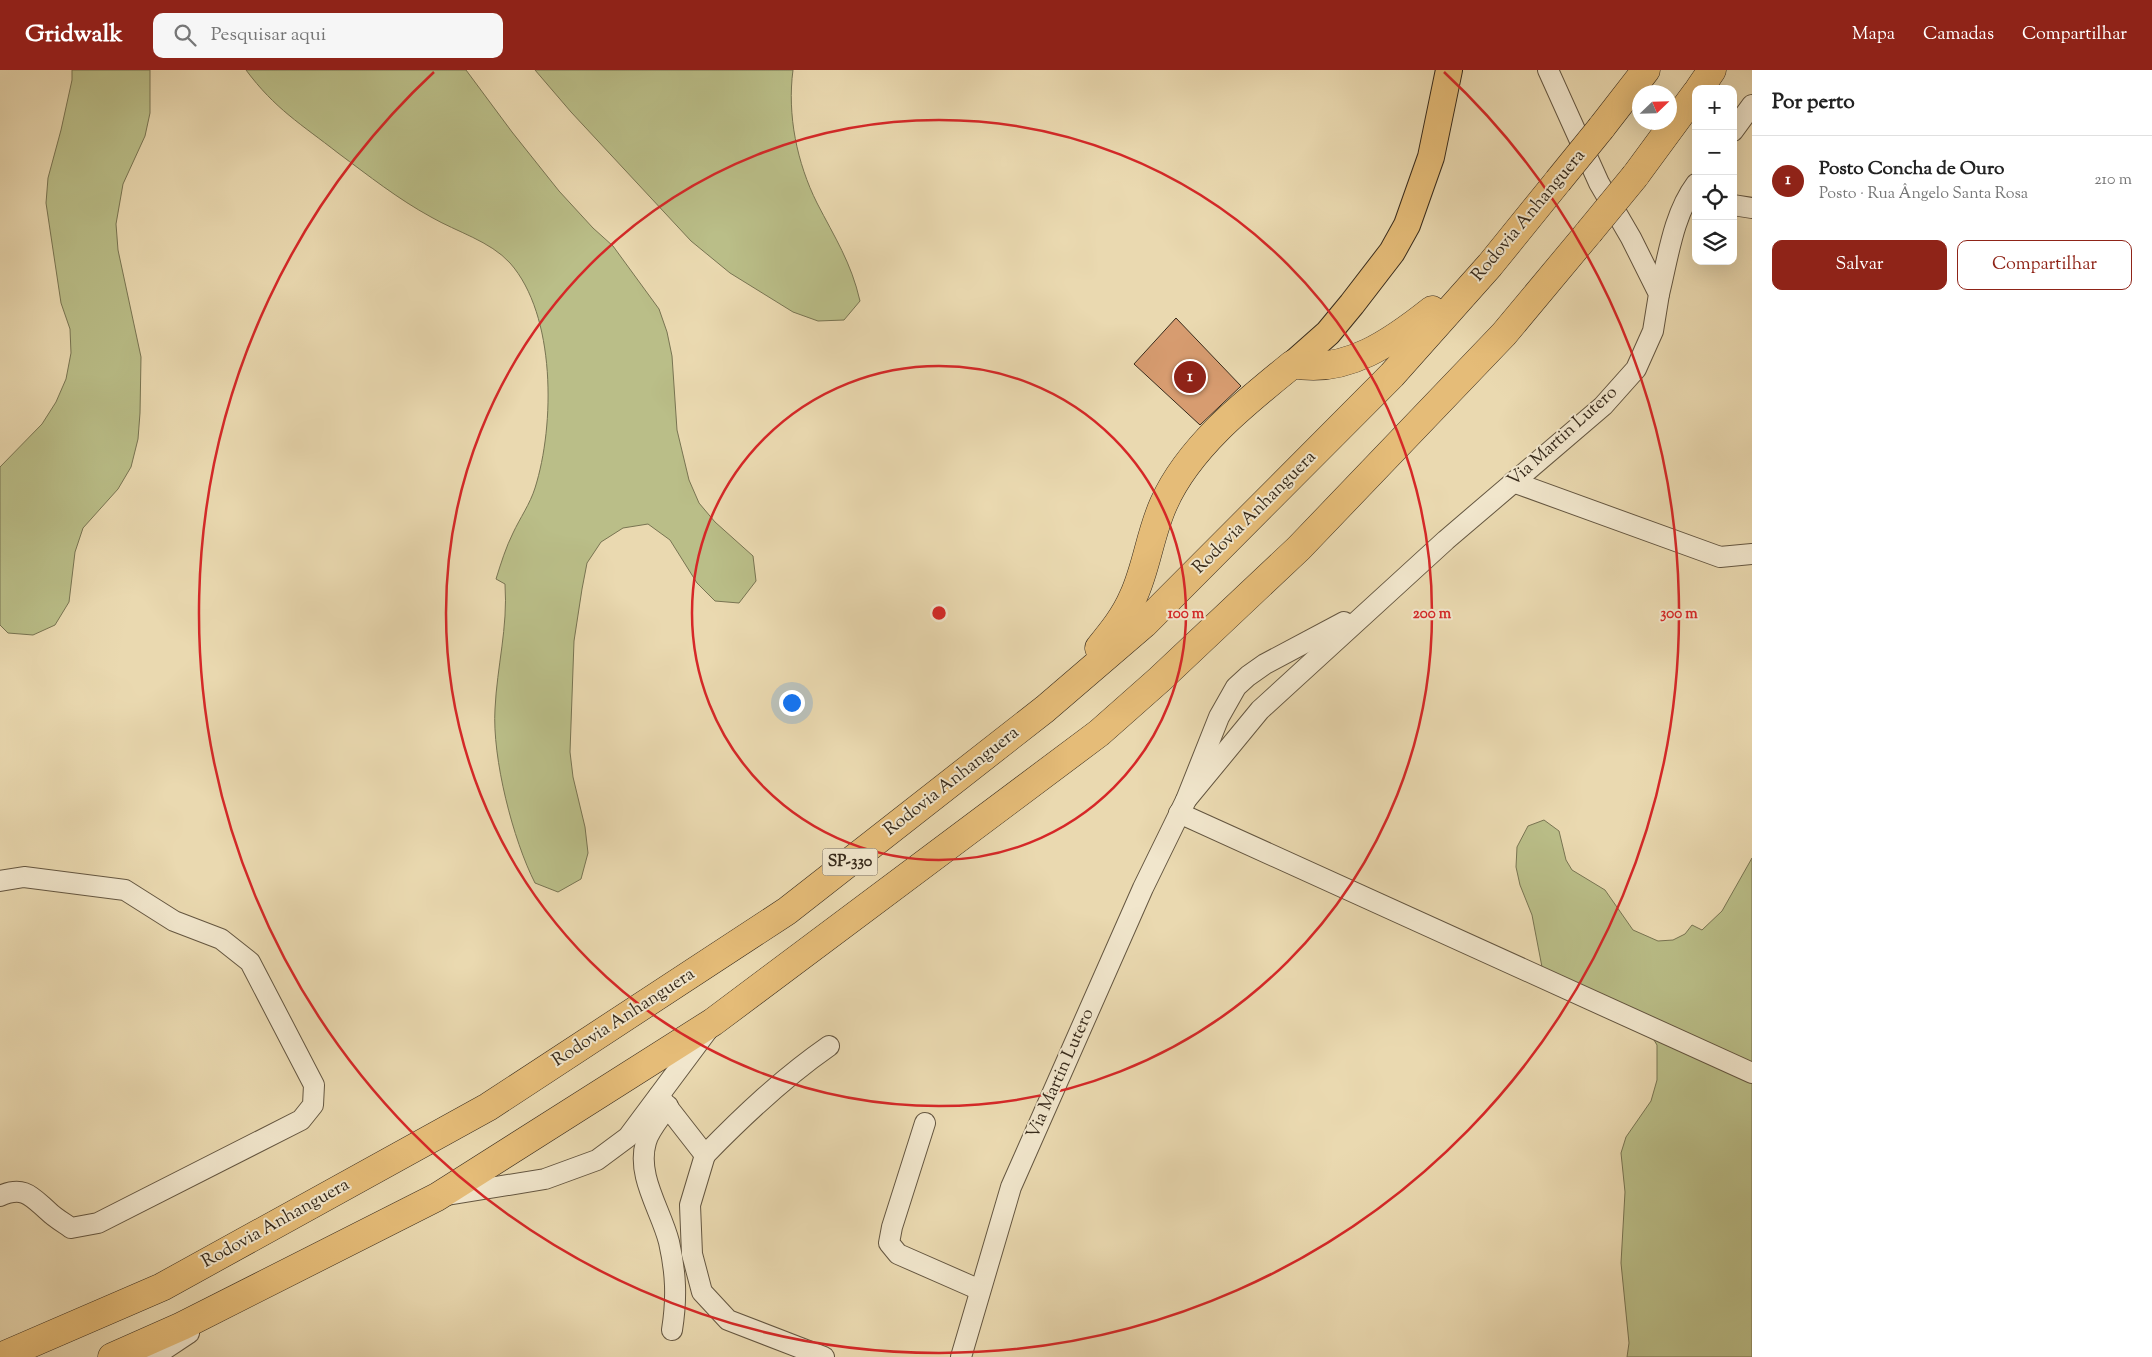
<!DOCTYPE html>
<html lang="pt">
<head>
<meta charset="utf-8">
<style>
  body { margin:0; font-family:"Sorts Mill Goudy",serif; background:#f6f6f6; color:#222 }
  .controls { position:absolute; right:15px; top:15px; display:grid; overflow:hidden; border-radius:10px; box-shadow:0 5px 20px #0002 }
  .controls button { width:45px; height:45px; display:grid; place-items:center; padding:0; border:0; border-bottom:1px solid #e0e0e0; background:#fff; color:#222; font:25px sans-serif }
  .compass { position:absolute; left:1632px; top:15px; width:45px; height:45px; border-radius:50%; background:#fff; box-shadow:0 5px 20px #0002; rotate:67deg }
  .you { position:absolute; left:791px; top:632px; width:18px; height:18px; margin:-12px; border:4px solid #fff; border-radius:50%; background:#1a73e8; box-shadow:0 0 0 8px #1a73e833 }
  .badge { display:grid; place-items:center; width:32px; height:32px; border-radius:50%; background:#8f2418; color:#fff; font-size:16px; font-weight:700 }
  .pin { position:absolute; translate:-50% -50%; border:2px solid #fff; box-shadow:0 1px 5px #0006 }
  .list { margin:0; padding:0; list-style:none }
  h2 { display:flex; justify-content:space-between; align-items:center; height:65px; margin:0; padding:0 20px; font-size:21px }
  h2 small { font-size:16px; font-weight:400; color:#767676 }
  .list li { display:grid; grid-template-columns:32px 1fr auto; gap:15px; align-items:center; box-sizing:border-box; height:90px; padding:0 20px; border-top:1px solid #e0e0e0 }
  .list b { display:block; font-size:19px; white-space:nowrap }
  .list p { margin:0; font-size:16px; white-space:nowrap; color:#767676 }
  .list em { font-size:16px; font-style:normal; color:#767676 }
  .actions { display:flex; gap:10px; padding:15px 20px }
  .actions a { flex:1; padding:11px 0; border:1px solid #8f2418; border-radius:10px; text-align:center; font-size:18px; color:#8f2418 }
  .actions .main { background:#8f2418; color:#fff }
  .icon { flex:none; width:28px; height:28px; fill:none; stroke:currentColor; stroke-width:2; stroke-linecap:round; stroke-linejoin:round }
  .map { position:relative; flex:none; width:1752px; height:1287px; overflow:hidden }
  header { display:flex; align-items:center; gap:30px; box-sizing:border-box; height:70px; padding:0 25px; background:#8f2418; color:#fff }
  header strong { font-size:24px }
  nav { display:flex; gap:28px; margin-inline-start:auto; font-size:18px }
  .search { width:350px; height:45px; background:#f6f6f6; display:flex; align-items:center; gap:12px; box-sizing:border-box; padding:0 18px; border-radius:10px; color:#767676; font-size:19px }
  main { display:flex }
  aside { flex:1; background:#fff }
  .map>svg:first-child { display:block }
  .green { fill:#babe88; stroke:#787452 }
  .building { fill:#d79c70; stroke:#372a1b }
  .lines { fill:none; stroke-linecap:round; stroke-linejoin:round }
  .minor-casing { stroke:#645640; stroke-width:22 }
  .major-casing { stroke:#372a1b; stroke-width:28 }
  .highway-casing { stroke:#372a1b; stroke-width:29 }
  .minor { stroke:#f1e6cc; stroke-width:20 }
  .major { stroke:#e5bc78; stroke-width:26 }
  .highway { stroke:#e5bc78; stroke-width:28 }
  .highway-bridge-casing { stroke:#372a1b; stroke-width:29; stroke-linecap:butt }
  .highway-bridge { stroke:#e5bc78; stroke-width:28 }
  .ring { fill:none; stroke:#d62828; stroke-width:2.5 }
  .labels { text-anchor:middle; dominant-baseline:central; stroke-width:4; stroke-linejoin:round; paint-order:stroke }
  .shield { fill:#f1e6cc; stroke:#6f6250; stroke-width:1 }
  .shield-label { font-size:16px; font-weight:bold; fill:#372a1b }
  .street-label { font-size:18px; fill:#372a1b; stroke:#f1e6cc }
  .centre { fill:#d62828; stroke:#f1e6cc; stroke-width:2.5 }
  .ring-label { font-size:15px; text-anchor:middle; font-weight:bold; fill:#d62828; stroke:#f1e6cc; stroke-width:4; stroke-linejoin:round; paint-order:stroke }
</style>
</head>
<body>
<header>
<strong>Gridwalk</strong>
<div class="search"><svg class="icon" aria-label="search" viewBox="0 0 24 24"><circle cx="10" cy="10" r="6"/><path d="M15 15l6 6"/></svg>Pesquisar aqui</div>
<nav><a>Mapa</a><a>Camadas</a><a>Compartilhar</a></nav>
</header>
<main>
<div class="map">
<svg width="1752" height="1287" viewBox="0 0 1752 1287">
  <rect width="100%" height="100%" fill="#ead9b0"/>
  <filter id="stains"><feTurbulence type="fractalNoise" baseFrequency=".004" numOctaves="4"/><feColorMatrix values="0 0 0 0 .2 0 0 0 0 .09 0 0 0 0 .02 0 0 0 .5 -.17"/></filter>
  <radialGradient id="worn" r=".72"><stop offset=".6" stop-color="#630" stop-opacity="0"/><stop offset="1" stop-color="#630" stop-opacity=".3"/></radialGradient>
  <g class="green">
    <path d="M72 0H150V43L145 66 123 114 116 154 118 180 141 287 140 343 138 369 131 397 118 419 83 458 75 482 69 532 55 555 33 565 8 563 0 555V397L42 354 56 332 66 309 71 283 70 259 61 233 46 133 48 108 61 60 72 10Z"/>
    <path d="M246 0H466L512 62 559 121 593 158 613 176 659 239 667 262 672 286 677 360 689 410 699 433 715 452 753 486 756 511 739 533 715 531 697 513 670 470 648 454 623 458 601 472 587 493 582 519 574 571 570 682 573 707 585 757 588 783 581 809 558 822 535 813C513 770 492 688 495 639 497 596 508 558 505 514L496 509C501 493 506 477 513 463 520 448 530 434 535 418 555 355 556 245 510 193 490 171 457 162 431 147 398 129 369 106 338 83 301 54 275 39 246 0Z"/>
    <path d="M535 0H793C787 45 797 93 817 133 835 168 851 192 860 231L844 250 818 251 793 242 730 203 691 171 571 42Z"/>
    <path d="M1544 750 1559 761 1566 790 1572 800 1605 820 1633 860 1658 871 1673 870 1685 864 1692 855 1702 860 1722 841 1752 788V1287H1627L1629 1273 1621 1193 1625 1122 1621 1083 1626 1067 1651 1031 1657 1010V975L1646 957 1542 897 1532 845 1520 815 1516 797 1517 777 1528 756Z"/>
  </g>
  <path class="building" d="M1176 248 1241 316 1200 355 1134 294Z"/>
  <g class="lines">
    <g class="minor-casing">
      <g id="minor">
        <path d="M1733 61 1752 35"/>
        <path d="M1733 135 1752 138"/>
        <path d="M1659 224C1668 188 1673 145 1696 114"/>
        <path d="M1513 412 1720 487 1752 484"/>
        <path d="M1186 730 1260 640 1446 470 1603 336 1636 299 1653 261 1659 224 1631 168 1599 113 1548 0"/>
        <path d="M1179 743 1752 1003"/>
        <path d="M0 811 24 807 125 820 174 851 221 869 250 892 314 1015 313 1035 301 1050 98 1153 71 1158C64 1153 55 1148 48 1141 32 1127 24 1115 0 1126"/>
        <path d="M659 1026 705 1085C744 1045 783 1008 829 976"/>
        <path d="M668 1036C661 1047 649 1060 646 1072 636 1106 661 1140 669 1172 676 1203 677 1228 672 1260"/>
        <path d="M925 1053 892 1157 889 1173 898 1184 980 1220"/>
        <path d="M705 1085 690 1135 692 1184 702 1222 728 1250 824 1287"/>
        <path d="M447 1125 545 1109 597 1090 628 1067 707 961"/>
        <path d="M153 1287 189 1263"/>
        <path d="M961 1287 1011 1117 1143 818 1186 730 1219 647 1236 617 1248 606 1265 594 1344 552"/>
      </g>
    </g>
    <g class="major-casing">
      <path id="major" d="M1293 294 1328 263 1352 234 1392 182 1407 155 1431 87 1449 0"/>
    </g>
    <g class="highway-casing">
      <g id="highway">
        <path d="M1699 19 1712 0"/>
        <path d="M1601 58 1646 0"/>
        <path d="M1635 106 1696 23"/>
        <path d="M1099 578C1112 562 1125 546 1133 527 1147 497 1150 463 1164 433 1189 377 1246 332 1293 294 1346 305 1393 271 1432 240"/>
        <path d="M0 1287 162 1217 488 1037 787 841 1045 639 1144 554 1392 305 1490 195 1558 111"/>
        <path d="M112 1287 182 1256 437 1127 713 952 1099 663 1160 609 1299 478 1504 264 1589 162"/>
      </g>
    </g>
    <use href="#minor" class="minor"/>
    <use href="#major" class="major"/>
    <use href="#highway" class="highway"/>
    <g class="highway-bridge-casing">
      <g id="highway-bridge">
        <path d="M1558 111 1601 58"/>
        <path d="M1589 162 1635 106"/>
      </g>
    </g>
    <use href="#highway-bridge" class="highway-bridge"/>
  </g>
  <g class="ring">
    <circle cx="939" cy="543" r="247"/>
    <circle cx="939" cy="543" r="493"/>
    <path d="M1444 2A740 740 0 1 1 434 2"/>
  </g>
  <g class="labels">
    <rect class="shield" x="822.5" y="778.5" width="55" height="27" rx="4"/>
    <g class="shield-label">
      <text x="850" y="792">SP-330</text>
    </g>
    <g class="street-label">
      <text transform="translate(1529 146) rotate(-50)">Rodovia Anhanguera</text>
      <text transform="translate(1563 367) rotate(-42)">Via Martin Lutero</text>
      <text transform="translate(1255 443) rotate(-45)">Rodovia Anhanguera</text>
      <text transform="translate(952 712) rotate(-38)">Rodovia Anhanguera</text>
      <text transform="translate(624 948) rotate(-33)">Rodovia Anhanguera</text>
      <text transform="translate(1061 1004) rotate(-66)">Via Martin Lutero</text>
      <text transform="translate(276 1154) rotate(-29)">Rodovia Anhanguera</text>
    </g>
  </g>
  <circle cx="939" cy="543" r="8" class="centre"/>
  <g class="ring-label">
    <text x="1186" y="548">100 m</text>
    <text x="1432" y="548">200 m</text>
    <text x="1679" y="548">300 m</text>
  </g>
  <rect width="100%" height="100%" filter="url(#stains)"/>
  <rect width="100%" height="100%" fill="url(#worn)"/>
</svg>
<div class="controls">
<button>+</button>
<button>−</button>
<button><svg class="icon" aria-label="locate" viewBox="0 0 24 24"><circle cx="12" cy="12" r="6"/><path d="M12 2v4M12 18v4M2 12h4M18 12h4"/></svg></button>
<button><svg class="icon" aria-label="layers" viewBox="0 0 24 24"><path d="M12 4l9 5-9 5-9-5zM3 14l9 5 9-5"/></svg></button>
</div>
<svg class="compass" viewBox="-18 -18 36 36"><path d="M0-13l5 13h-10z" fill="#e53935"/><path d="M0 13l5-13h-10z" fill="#767676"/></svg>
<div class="you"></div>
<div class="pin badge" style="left:1190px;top:307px">1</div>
</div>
<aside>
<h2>Por perto<small></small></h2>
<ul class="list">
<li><span class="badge">1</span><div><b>Posto Concha de Ouro</b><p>Posto · Rua Ângelo Santa Rosa</p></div><em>210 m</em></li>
</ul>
<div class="actions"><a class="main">Salvar</a><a>Compartilhar</a></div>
</aside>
</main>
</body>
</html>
